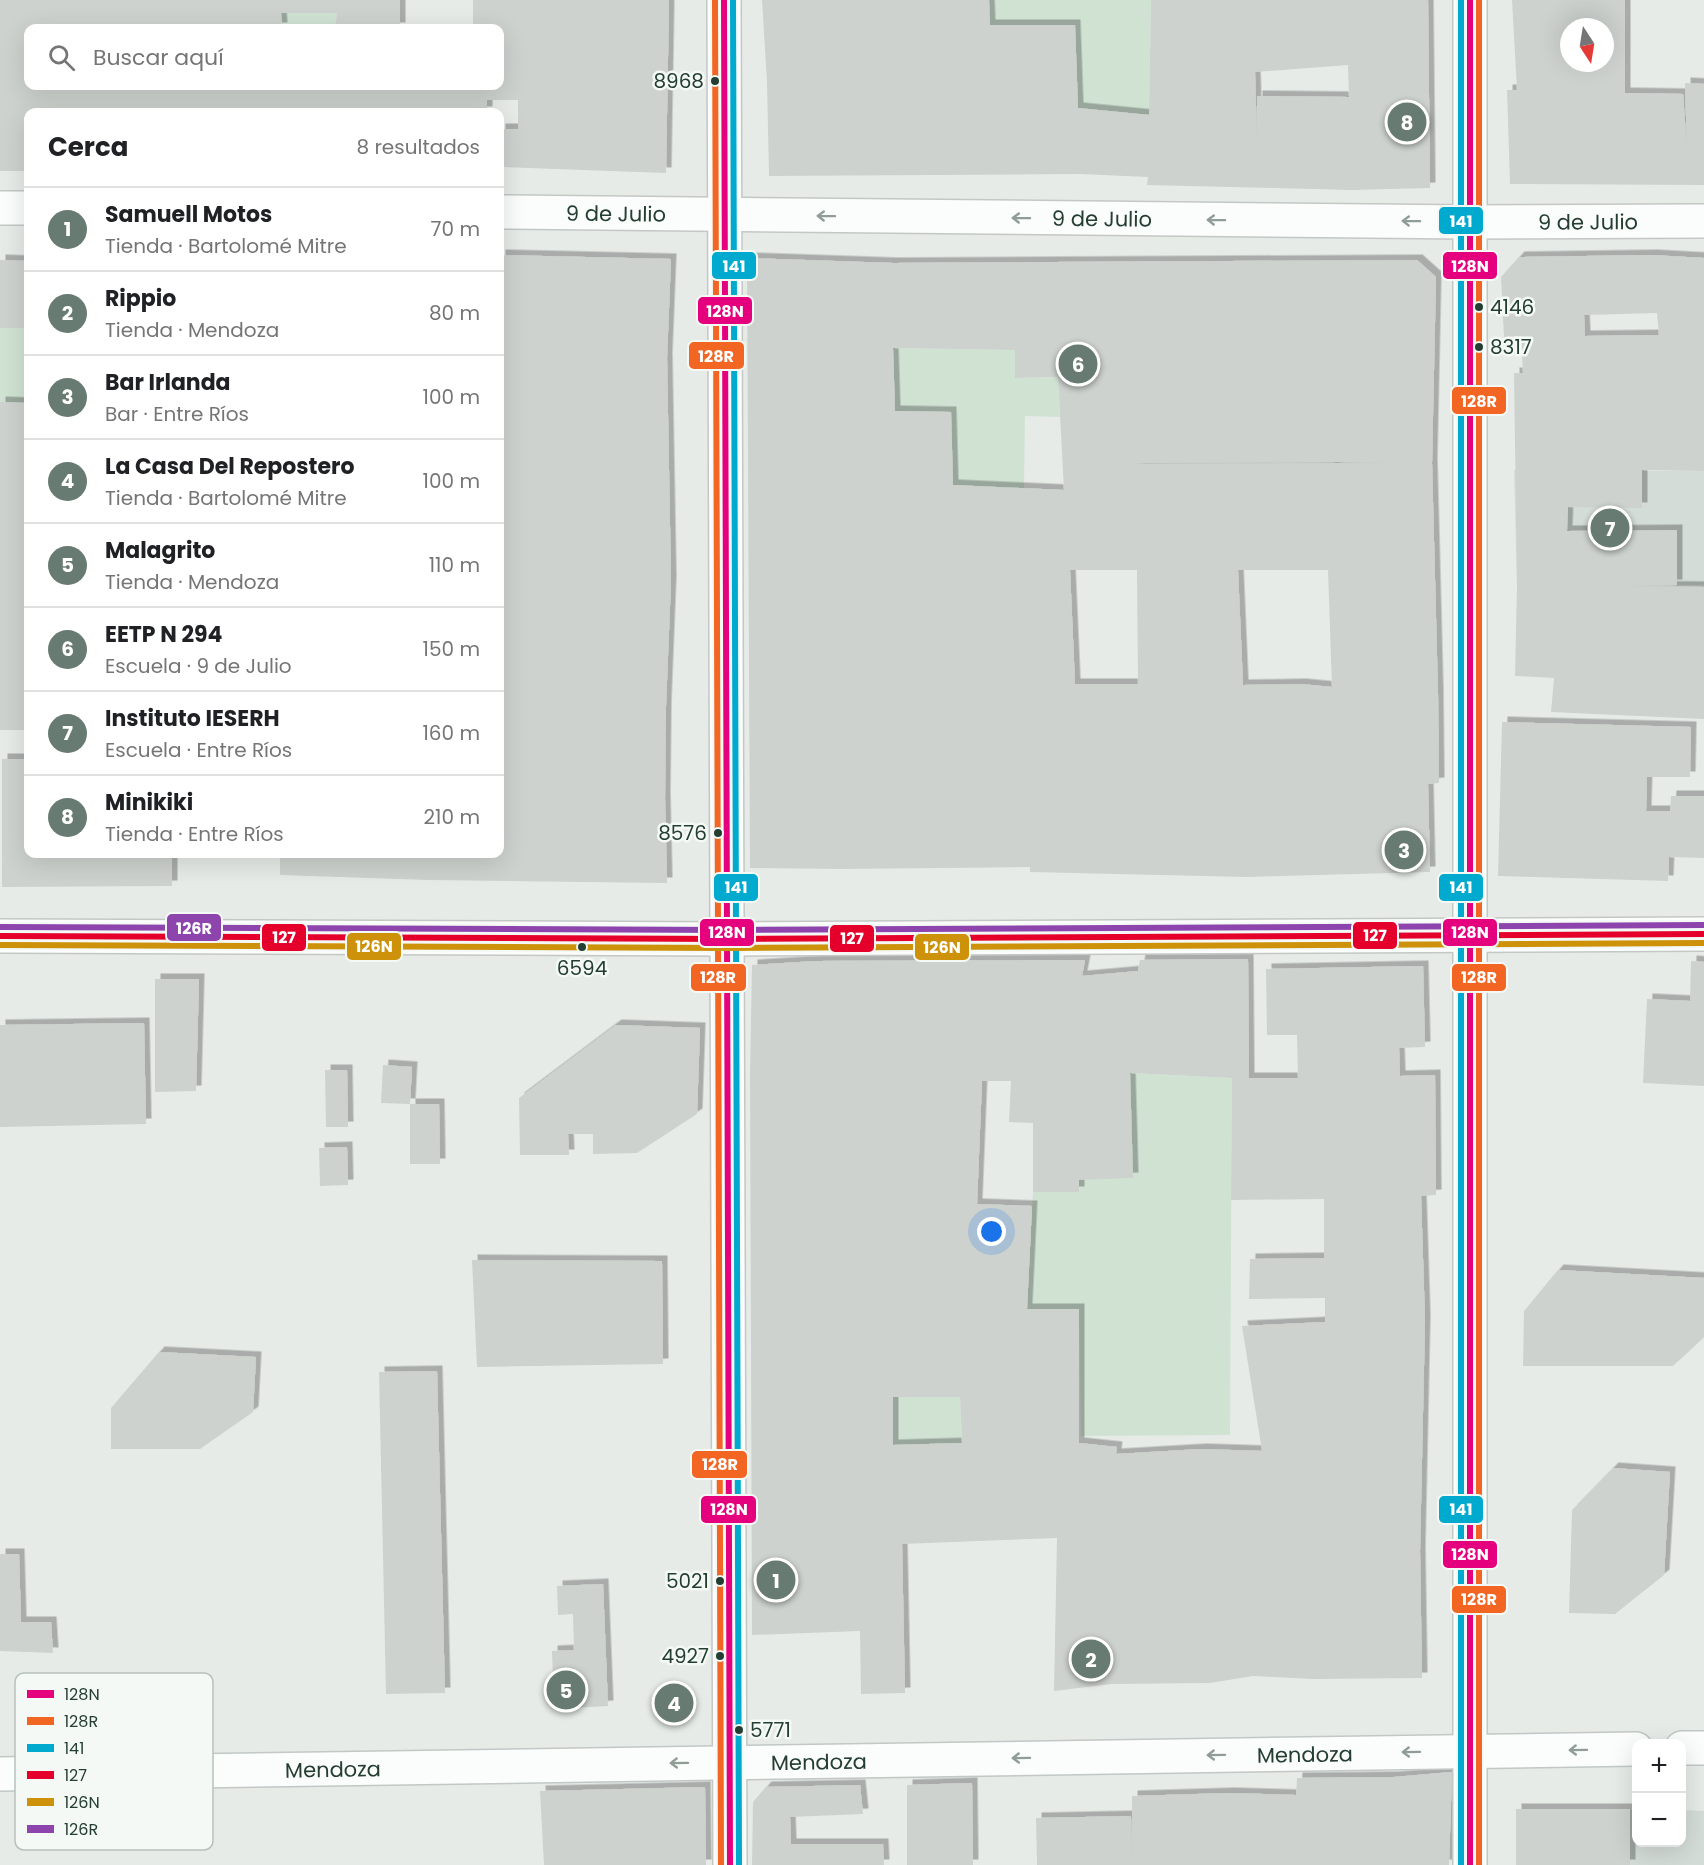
<!DOCTYPE html>
<html lang="es">
<head>
<meta charset="utf-8">
<style>
  body { margin:0; font-family:Poppins,sans-serif; background:#f6f6f6; color:#202124 }
  .controls { position:absolute; right:18px; bottom:18px; display:grid; overflow:hidden; border-radius:12px; box-shadow:0 6px 24px #0002 }
  .controls button { width:54px; height:54px; display:grid; place-items:center; padding:0; border:0; border-bottom:2px solid #e0e0e0; background:#fff; color:#202124; font:30px sans-serif }
  .compass { position:absolute; left:1560px; top:18px; width:54px; height:54px; border-radius:50%; background:#fff; box-shadow:0 6px 24px #0002; rotate:168deg }
  .you { position:absolute; left:992px; top:1232px; width:21px; height:21px; margin:-15px; border:4px solid #fff; border-radius:50%; background:#1a73e8; box-shadow:0 0 0 9px #1a73e833 }
  .badge { display:grid; place-items:center; width:39px; height:39px; border-radius:50%; background:#687b72; color:#fff; font-size:20px; font-weight:700 }
  .pin { position:absolute; translate:-50% -50%; border:3px solid #fff; box-shadow:0 2px 6px #0006 }
  .list { margin:0; padding:0; list-style:none }
  h2 { display:flex; justify-content:space-between; align-items:center; height:78px; margin:0; padding:0 24px; font-size:26px }
  h2 small { font-size:20px; font-weight:400; color:#757577 }
  .list li { display:grid; grid-template-columns:39px 1fr auto; gap:18px; align-items:center; box-sizing:border-box; height:84px; padding:0 24px; border-top:2px solid #e0e0e0 }
  .list b { display:block; font-size:22px; white-space:nowrap }
  .list p { margin:0; font-size:20px; white-space:nowrap; color:#757577 }
  .list em { font-size:20px; font-style:normal; color:#757577 }
  .icon { flex:none; width:33px; height:33px; fill:none; stroke:currentColor; stroke-width:2; stroke-linecap:round; stroke-linejoin:round }
  .map { position:relative; flex:none; width:1704px; height:1865px; overflow:hidden }
  .search { position:absolute; background:#fff; box-shadow:0 6px 24px #0002; left:24px; top:24px; width:480px; height:66px; display:flex; align-items:center; gap:15px; box-sizing:border-box; padding:0 21px; border-radius:12px; color:#757577; font-size:22px }
  .panel { position:absolute; background:#fff; box-shadow:0 6px 24px #0002; left:24px; top:108px; width:480px; height:750px; border-radius:12px }
  .map>svg:first-child { display:block }
  .built { fill:#d4dcd7 }
  .green { fill:#d0e3d3 }
  .building { fill:#cdd2cf; fill-rule:evenodd; filter:url(#shadow) }
  .lines { fill:none; stroke-linecap:round; stroke-linejoin:round }
  .street-casing { stroke:#c3c8c5; stroke-width:36 }
  .secondary-casing { stroke:#c1c8c5; stroke-width:36 }
  .street { stroke:#fbfcfc; stroke-width:33 }
  .secondary { stroke:#fbfcfc; stroke-width:33 }
  .bus-1-casing { stroke:#f4f9f6; stroke-width:10 }
  .bus-2-casing { stroke:#f4f9f6; stroke-width:10 }
  .bus-3-casing { stroke:#f4f9f6; stroke-width:10 }
  .bus-4-casing { stroke:#f4f9f6; stroke-width:10 }
  .bus-5-casing { stroke:#f4f9f6; stroke-width:10 }
  .bus-6-casing { stroke:#f4f9f6; stroke-width:10 }
  .bus-1 { stroke:#e5007d; stroke-width:6 }
  .bus-2 { stroke:#f26522; stroke-width:6 }
  .bus-3 { stroke:#00a9ce; stroke-width:6 }
  .bus-4 { stroke:#e4002b; stroke-width:6 }
  .bus-5 { stroke:#cd910a; stroke-width:6 }
  .bus-6 { stroke:#8e44ad; stroke-width:6 }
  .oneway { stroke:#909d97 }
  .bus-dot { fill:#243e32; stroke:#f4f9f6; stroke-width:2 }
  .labels { text-anchor:middle; dominant-baseline:central; stroke-width:5; stroke-linejoin:round; paint-order:stroke }
  .bus-label { font-size:20px; fill:#243e32; stroke:#f4f9f6; text-anchor:end }
  .street-label { font-size:21px; fill:#243e32; stroke:#f4f9f6 }
  .key { fill:#f4f9f6; stroke:#b6c1bb; stroke-width:1.5 }
  .key-label { font-size:16px; fill:#243e32 }
  .line-badge { stroke:#f4f9f6; stroke-width:2 }
  .badge-label { font-size:16px; text-anchor:middle; font-weight:bold; fill:#fff }
</style>
</head>
<body>
<div class="map">
<svg width="1704" height="1865" viewBox="0 0 1704 1865">
  <defs>
    <filter id="shadow"><feDropShadow dx="5.5" dy="-5.5" stdDeviation="0" flood-color="#0004"/></filter>
  </defs>
  <rect width="100%" height="100%" fill="#e6ebe8"/>
  <g class="built">
    <path d="M1514 470 1704 471V585H1517Z"/>
    <path d="M1516 1809 1636 1810V1842H1682V1810L1704 1811V1865H1516Z"/>
  </g>
  <g class="green">
    <path d="M989 0H1151L1149 115 1078 108 1075 25H990Z"/>
    <path d="M281 13H337L335 28H282Z"/>
    <path d="M0 328H28V403L0 402Z"/>
    <path d="M893 348 1015 350V378L1058 377 1060 417 1025 416 1024 489 953 485 951 412 895 411Z"/>
    <path d="M1130 1073 1232 1078 1230 1435 1081 1436 1079 1309H1027L1033 1192H1078L1079 1180Z"/>
    <path d="M893 1397H960L962 1443 893 1445Z"/>
  </g>
  <g class="building">
    <path d="M0 0H400V28H335L337 13H281L282 28H28V86H500V28H473V0H669L666 173 500 167V129H518V100H487V112H28V171H0Z"/>
    <path d="M762 0H989L990 25H1075L1078 108 1149 115 1151 0H1428L1430 188 1352 190 1147 185 1148 177 1080 174 769 176 767 82ZM1348 65 1349 97 1257 96V137L1255 72Z"/>
    <path d="M1512 0H1625V93L1683 94 1687 150 1685 83 1704 84V185L1510 184 1507 90H1517ZM1569 27H1605V63H1569Z"/>
    <path d="M500 255 671 259 667 358 671 581 666 706 665 798 667 883 428 880 280 875V854H500Z"/>
    <path d="M1652 255 1704 258V471L1642 470V508L1568 507 1567 531 1677 530V585L1622 586 1704 587V719L1551 712 1554 678 1515 676 1517 585 1514 373H1523L1521 336 1504 337 1501 277 1519 257ZM1657 313 1659 335 1585 336 1584 315Z"/>
    <path d="M747 258 893 263 1417 260 1436 277 1432 463 1438 694 1439 783 1428 784 1430 872 1247 877 1030 872V867L840 869 750 868ZM893 348 1015 350V378L1058 377 1064 490 953 485 951 412 895 411ZM1339 462 1394 463 1130 464 1145 463ZM1070 570H1137L1138 684H1075ZM1238 570H1328L1332 687 1301 684 1243 685Z"/>
    <path d="M0 260 28 261V328H0Z"/>
    <path d="M0 402 28 403V730H0Z"/>
    <path d="M1502 722 1691 727 1690 777H1647L1646 811H1670L1671 796H1704V858L1669 857 1668 881 1498 876Z"/>
    <path d="M2 759H28V854H172V886L2 887Z"/>
    <path d="M1248 959 1249 1078H1298L1297 1035H1267L1266 969 1423 966 1425 1047 1399 1048 1400 1076 1435 1075 1436 1195 1421 1196 1425 1320 1420 1552 1422 1678 1313 1679 1253 1676 1210 1683 1112 1684 1054 1691 1057 1538 902 1544 905 1693 861 1694 860 1631 752 1635 750 1075 752 965 816 961 1085 960 1082 976 1138 971 1140 960ZM1130 1073 1232 1078 1231 1200 1324 1199V1258L1250 1259 1249 1299 1325 1298V1322L1242 1326 1262 1451 1201 1449 1116 1454 1117 1447 1079 1443V1309H1027L1032 1206 977 1204 982 1081H1011L1009 1122 1033 1123V1192H1079V1180L1133 1178ZM893 1397H960L962 1443 893 1445Z"/>
    <path d="M1691 961 1704 962V1086L1643 1083 1647 999 1690 1001Z"/>
    <path d="M155 979H199L196 1091 155 1092Z"/>
    <path d="M144 1023 146 1124 0 1127V1025Z"/>
    <path d="M616 1025 700 1028 697 1114 637 1153 593 1154V1134H568L569 1155H520L519 1098Z"/>
    <path d="M383 1065 412 1067 410 1104H439L440 1164H410V1104L381 1103Z"/>
    <path d="M325 1070H347L348 1127H326Z"/>
    <path d="M347 1147 348 1185 320 1186 319 1148Z"/>
    <path d="M472 1260 662 1261 663 1364 477 1367Z"/>
    <path d="M1558 1270 1704 1278V1337L1673 1366H1523L1524 1311Z"/>
    <path d="M159 1352 256 1357 253 1412 200 1449H111V1408Z"/>
    <path d="M437 1371 445 1693 386 1694 379 1372Z"/>
    <path d="M1613 1468 1670 1472 1664 1575 1615 1614 1569 1613 1572 1510Z"/>
    <path d="M0 1554H19L21 1622H51L53 1653 0 1651Z"/>
    <path d="M603 1584 608 1706 554 1709 552 1651 574 1650 573 1614 558 1615 557 1586Z"/>
    <path d="M1452 1772 1449 1865H1037L1036 1818 1131 1816 1132 1861V1796L1229 1793 1296 1795 1297 1778 1394 1777Z"/>
    <path d="M972 1783 973 1865H907V1785Z"/>
    <path d="M860 1785 863 1814 790 1817 791 1844H883L884 1865H752L753 1802 766 1787Z"/>
    <path d="M705 1787 706 1865H544L540 1791Z"/>
    <rect x="1516" y="1809" width="114" height="56"/>
  </g>
  <g class="lines">
    <g class="street-casing">
      <g id="street">
        <path d="M724 0 730 1865"/>
        <path d="M0 208H28"/>
        <path id="s1" d="M500 212 1469 222 1704 221"/>
        <path d="M0 936 728 939 1704 934"/>
      </g>
    </g>
    <g class="secondary-casing">
      <g id="secondary">
        <path d="M1682 1748H1704"/>
        <path id="s2" d="M0 1774 1636 1749"/>
        <path d="M1470 1865V0"/>
      </g>
    </g>
    <use href="#street" class="street"/>
    <use href="#secondary" class="secondary"/>
    <g class="bus-1-casing">
      <g id="bus-1">
        <path d="M724 0 730 1865"/>
        <path d="M1470 0V1865"/>
      </g>
    </g>
    <g class="bus-2-casing">
      <g id="bus-2">
        <path d="M715 0 721 1865"/>
        <path d="M1479 0V1865"/>
      </g>
    </g>
    <g class="bus-3-casing">
      <g id="bus-3">
        <path d="M733 0 739 1865"/>
        <path d="M1461 0V1865"/>
      </g>
    </g>
    <g class="bus-4-casing">
      <path id="bus-4" d="M0 936 728 939 1704 934"/>
    </g>
    <g class="bus-5-casing">
      <path id="bus-5" d="M0 945 728 948 1704 943"/>
    </g>
    <g class="bus-6-casing">
      <path id="bus-6" d="M0 927 728 930 1704 925"/>
    </g>
    <use href="#bus-1" class="bus-1"/>
    <use href="#bus-2" class="bus-2"/>
    <use href="#bus-3" class="bus-3"/>
    <use href="#bus-4" class="bus-4"/>
    <use href="#bus-5" class="bus-5"/>
    <use href="#bus-6" class="bus-6"/>
  </g>
  <defs><path id="oneway-shaft" d="M-6 0H5M1.5-3L5.5 0L1.5 3" fill="none" stroke-width="1.6" stroke-linecap="round" stroke-linejoin="round" transform="scale(1.5)"/></defs>
  <g class="oneway">
    <use href="#oneway-shaft" transform="translate(826 216) rotate(-179)"/>
    <use href="#oneway-shaft" transform="translate(1021 218) rotate(-179)"/>
    <use href="#oneway-shaft" transform="translate(1216 220) rotate(-179)"/>
    <use href="#oneway-shaft" transform="translate(1411 221) rotate(-179)"/>
    <use href="#oneway-shaft" transform="translate(1578 1750) rotate(179)"/>
    <use href="#oneway-shaft" transform="translate(1411 1752) rotate(179)"/>
    <use href="#oneway-shaft" transform="translate(1216 1755) rotate(179)"/>
    <use href="#oneway-shaft" transform="translate(1021 1758) rotate(179)"/>
    <use href="#oneway-shaft" transform="translate(679 1763) rotate(179)"/>
  </g>
  <g class="bus-dot">
    <circle cx="715" cy="81" r="5"/>
    <circle cx="1479" cy="307" r="5"/>
    <circle cx="1479" cy="347" r="5"/>
    <circle cx="718" cy="833" r="5"/>
    <circle cx="582" cy="947" r="5"/>
    <circle cx="720" cy="1581" r="5"/>
    <circle cx="720" cy="1656" r="5"/>
    <circle cx="739" cy="1730" r="5"/>
  </g>
  <g class="labels">
    <g class="bus-label">
      <text x="704" y="81">8968</text>
      <text x="1490" y="307" text-anchor="start">4146</text>
      <text x="1490" y="347" text-anchor="start">8317</text>
      <text x="707" y="833">8576</text>
      <text x="582" y="968" text-anchor="middle">6594</text>
      <text x="709" y="1581">5021</text>
      <text x="709" y="1656">4927</text>
      <text x="750" y="1730" text-anchor="start">5771</text>
    </g>
    <g class="street-label">
      <text stroke="none"><textPath href="#s1" startOffset="116">9 de Julio</textPath></text>
      <text stroke="none"><textPath href="#s1" startOffset="602">9 de Julio</textPath></text>
      <text stroke="none"><textPath href="#s1" startOffset="1088">9 de Julio</textPath></text>
      <text stroke="none"><textPath href="#s2" startOffset="1305">Mendoza</textPath></text>
      <text stroke="none"><textPath href="#s2" startOffset="819">Mendoza</textPath></text>
      <text stroke="none"><textPath href="#s2" startOffset="333">Mendoza</textPath></text>
    </g>
  </g>
  <rect x="15" y="1673" width="198" height="177" rx="9" class="key"/>
  <rect x="27" y="1690" width="27" height="8" fill="#e5007d"/>
  <rect x="27" y="1717" width="27" height="8" fill="#f26522"/>
  <rect x="27" y="1744" width="27" height="8" fill="#00a9ce"/>
  <rect x="27" y="1771" width="27" height="8" fill="#e4002b"/>
  <rect x="27" y="1798" width="27" height="8" fill="#cd910a"/>
  <rect x="27" y="1825" width="27" height="8" fill="#8e44ad"/>
  <g class="key-label">
    <text x="64" y="1700">128N</text>
    <text x="64" y="1727">128R</text>
    <text x="64" y="1754">141</text>
    <text x="64" y="1781">127</text>
    <text x="64" y="1808">126N</text>
    <text x="64" y="1835">126R</text>
  </g>
  <g class="line-badge">
    <rect x="1438" y="206" width="46" height="29" rx="6" fill="#00a9ce"/>
    <rect x="1442" y="251" width="56" height="29" rx="6" fill="#e5007d"/>
    <rect x="711" y="251" width="46" height="29" rx="6" fill="#00a9ce"/>
    <rect x="697" y="296" width="56" height="29" rx="6" fill="#e5007d"/>
    <rect x="688" y="341" width="57" height="29" rx="6" fill="#f26522"/>
    <rect x="1451" y="386" width="56" height="29" rx="6" fill="#f26522"/>
    <rect x="1438" y="873" width="46" height="29" rx="6" fill="#00a9ce"/>
    <rect x="713" y="873" width="46" height="29" rx="6" fill="#00a9ce"/>
    <rect x="166" y="913" width="56" height="29" rx="6" fill="#8e44ad"/>
    <rect x="699" y="918" width="56" height="29" rx="6" fill="#e5007d"/>
    <rect x="1442" y="918" width="56" height="29" rx="6" fill="#e5007d"/>
    <rect x="1352" y="921" width="46" height="29" rx="6" fill="#e4002b"/>
    <rect x="261" y="923" width="46" height="29" rx="6" fill="#e4002b"/>
    <rect x="829" y="924" width="46" height="29" rx="6" fill="#e4002b"/>
    <rect x="346" y="932" width="56" height="29" rx="6" fill="#cd910a"/>
    <rect x="914" y="933" width="56" height="28" rx="6" fill="#cd910a"/>
    <rect x="690" y="963" width="57" height="29" rx="6" fill="#f26522"/>
    <rect x="1451" y="963" width="56" height="29" rx="6" fill="#f26522"/>
    <rect x="691" y="1450" width="57" height="29" rx="6" fill="#f26522"/>
    <rect x="1438" y="1495" width="46" height="29" rx="6" fill="#00a9ce"/>
    <rect x="700" y="1495" width="57" height="29" rx="6" fill="#e5007d"/>
    <rect x="1442" y="1540" width="56" height="29" rx="6" fill="#e5007d"/>
    <rect x="1451" y="1585" width="56" height="29" rx="6" fill="#f26522"/>
  </g>
  <g class="badge-label">
    <text x="1461" y="227">141</text>
    <text x="1470" y="272">128N</text>
    <text x="734" y="272">141</text>
    <text x="725" y="317">128N</text>
    <text x="716" y="362">128R</text>
    <text x="1479" y="407">128R</text>
    <text x="1461" y="893">141</text>
    <text x="736" y="893">141</text>
    <text x="194" y="934">126R</text>
    <text x="727" y="938">128N</text>
    <text x="1470" y="938">128N</text>
    <text x="1375" y="941">127</text>
    <text x="284" y="943">127</text>
    <text x="852" y="944">127</text>
    <text x="374" y="952">126N</text>
    <text x="942" y="953">126N</text>
    <text x="718" y="983">128R</text>
    <text x="1479" y="983">128R</text>
    <text x="720" y="1470">128R</text>
    <text x="1461" y="1515">141</text>
    <text x="729" y="1515">128N</text>
    <text x="1470" y="1560">128N</text>
    <text x="1479" y="1605">128R</text>
  </g>
</svg>
<div class="controls">
<button>+</button>
<button>−</button>
</div>
<svg class="compass" viewBox="-18 -18 36 36"><path d="M0-13l5 13h-10z" fill="#e53935"/><path d="M0 13l5-13h-10z" fill="#757577"/></svg>
<div class="you"></div>
<div class="pin badge" style="left:776px;top:1580px">1</div>
<div class="pin badge" style="left:1091px;top:1659px">2</div>
<div class="pin badge" style="left:1404px;top:850px">3</div>
<div class="pin badge" style="left:674px;top:1703px">4</div>
<div class="pin badge" style="left:566px;top:1690px">5</div>
<div class="pin badge" style="left:1078px;top:364px">6</div>
<div class="pin badge" style="left:1610px;top:528px">7</div>
<div class="pin badge" style="left:1407px;top:122px">8</div>
<div class="search"><svg class="icon" aria-label="search" viewBox="0 0 24 24"><circle cx="10" cy="10" r="6"/><path d="M15 15l6 6"/></svg>Buscar aquí</div>
<section class="panel">
<h2>Cerca<small>8 resultados</small></h2>
<ul class="list">
<li><span class="badge">1</span><div><b>Samuell Motos</b><p>Tienda · Bartolomé Mitre</p></div><em>70 m</em></li>
<li><span class="badge">2</span><div><b>Rippio</b><p>Tienda · Mendoza</p></div><em>80 m</em></li>
<li><span class="badge">3</span><div><b>Bar Irlanda</b><p>Bar · Entre Ríos</p></div><em>100 m</em></li>
<li><span class="badge">4</span><div><b>La Casa Del Repostero</b><p>Tienda · Bartolomé Mitre</p></div><em>100 m</em></li>
<li><span class="badge">5</span><div><b>Malagrito</b><p>Tienda · Mendoza</p></div><em>110 m</em></li>
<li><span class="badge">6</span><div><b>EETP N 294</b><p>Escuela · 9 de Julio</p></div><em>150 m</em></li>
<li><span class="badge">7</span><div><b>Instituto IESERH</b><p>Escuela · Entre Ríos</p></div><em>160 m</em></li>
<li><span class="badge">8</span><div><b>Minikiki</b><p>Tienda · Entre Ríos</p></div><em>210 m</em></li>
</ul>
</section>
</div>
</body>
</html>
